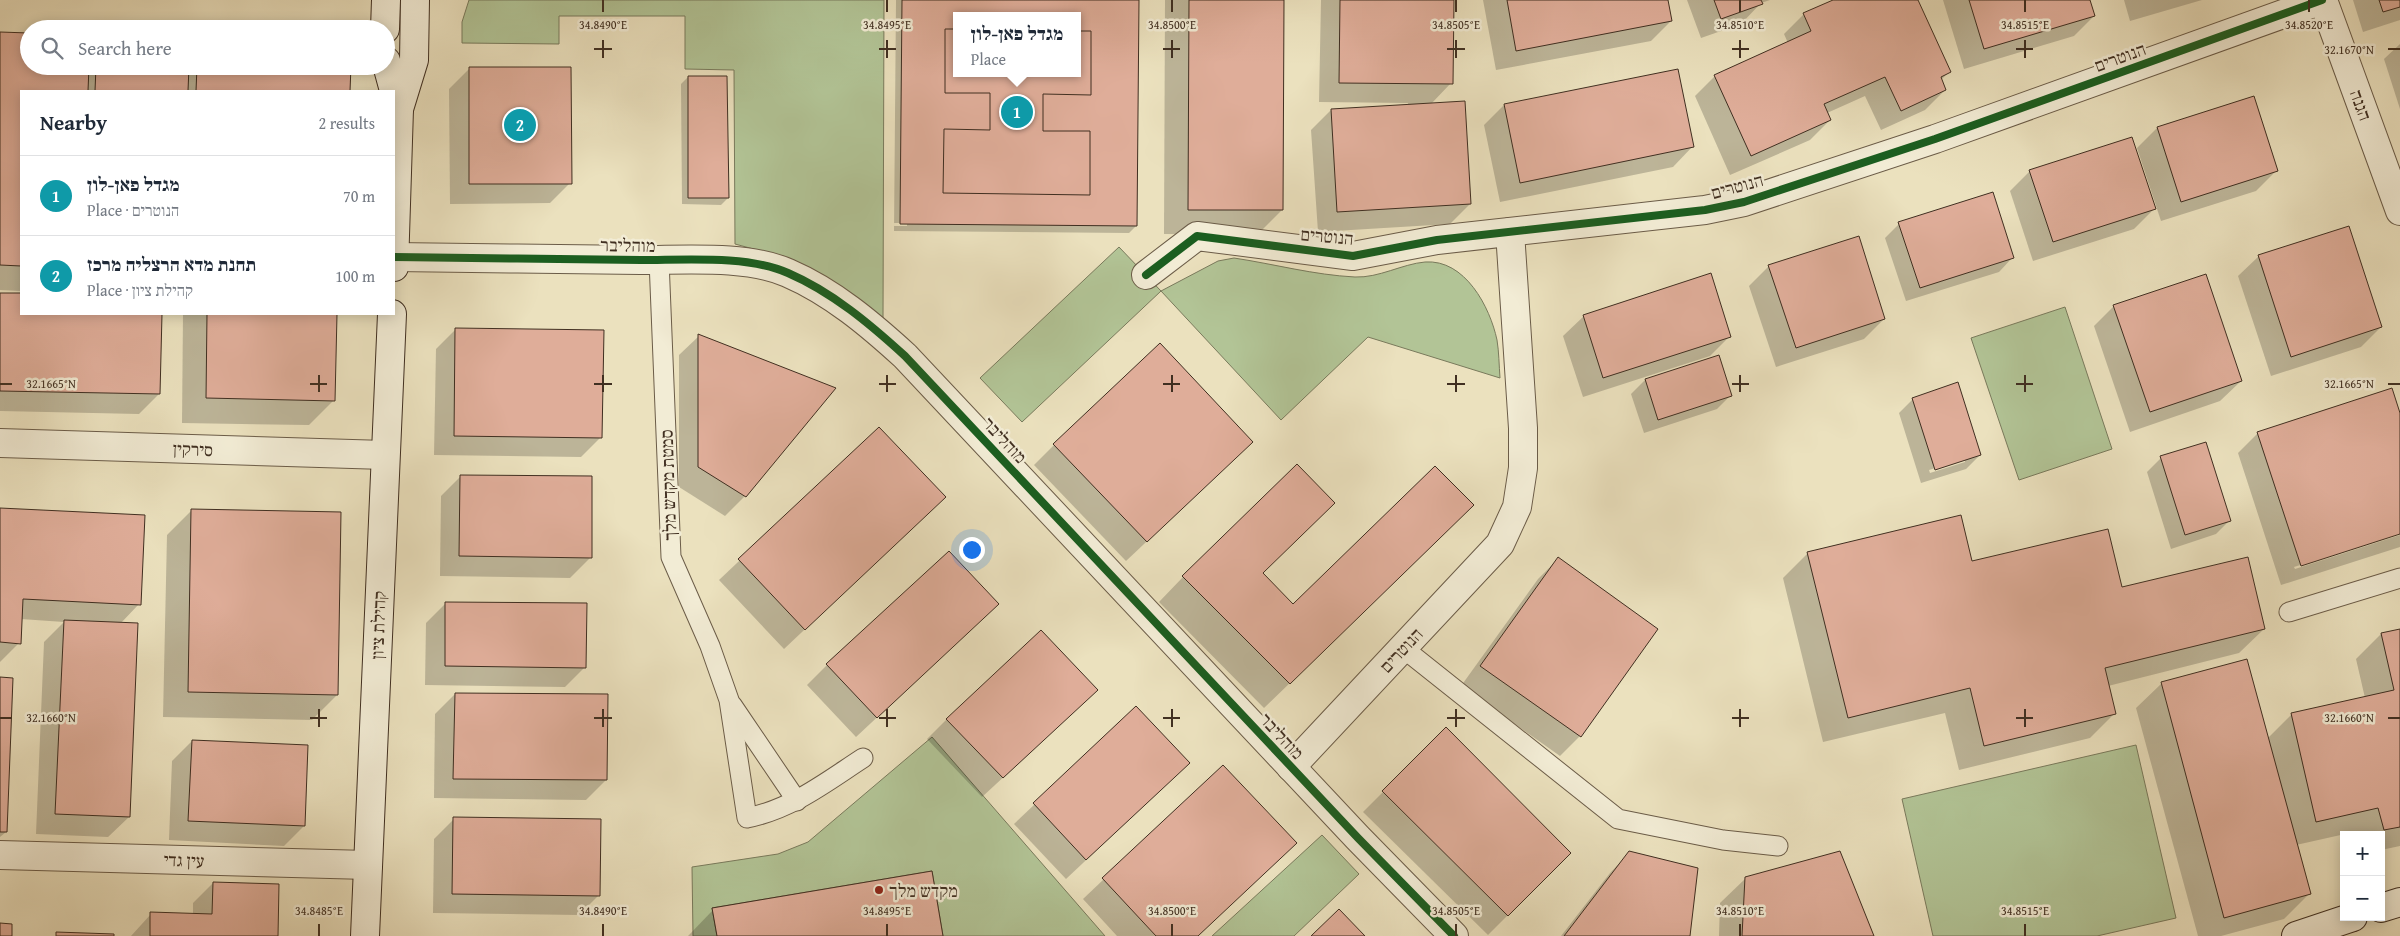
<!DOCTYPE html>
<html lang="en">
<head>
<meta charset="utf-8">
<style>
  body { margin:0; font-family:"Gentium Book Plus","Frank Ruhl Libre",serif; background:#f2f2f3; color:#1f2937 }
  .controls { position:absolute; right:15px; bottom:15px; display:grid; overflow:hidden; border-radius:0px; box-shadow:0 2px 12px #0003 }
  .controls button { width:45px; height:45px; display:grid; place-items:center; padding:0; border:0; border-bottom:1px solid #e0e1e3; background:#fff; color:#1f2937; font:25px sans-serif }
  .you { position:absolute; left:971px; top:549px; width:18px; height:18px; margin:-12px; border:4px solid #fff; border-radius:50%; background:#1a73e8; box-shadow:0 0 0 8px #1a73e833 }
  .badge { display:grid; place-items:center; width:32px; height:32px; border-radius:50%; background:#8f2418; color:#fff; font-size:16px; font-weight:700 }
  .pin { position:absolute; translate:-50% -50%; border:2px solid #fff; box-shadow:0 1px 5px #0006 }
  .popup { position:absolute; left:953px; top:12px; width:128px; height:65px; box-sizing:border-box; display:grid; place-content:center; border-radius:0px; background:#fff; filter:drop-shadow(0 1px 4px #0005); font-size:16px; white-space:nowrap; color:#747a83 }
  .popup b { font-size:19px; color:#1f2937 }
  .popup::after { content:''; position:absolute; left:50%; top:100%; margin-left:-10px; border:10px solid transparent; border-top-color:#fff }
  .list { margin:0; padding:0; list-style:none }
  h2 { display:flex; justify-content:space-between; align-items:center; height:65px; margin:0; padding:0 20px; font-size:21px }
  h2 small { font-size:16px; font-weight:400; color:#747a83 }
  .list li { display:grid; grid-template-columns:32px 1fr auto; gap:15px; align-items:center; box-sizing:border-box; height:80px; padding:0 20px; border-top:1px solid #e0e1e3 }
  .list b { display:block; font-size:19px; white-space:nowrap }
  .list p { margin:0; font-size:16px; white-space:nowrap; color:#747a83 }
  .list em { font-size:16px; font-style:normal; color:#747a83 }
  .icon { flex:none; width:28px; height:28px; fill:none; stroke:currentColor; stroke-width:2; stroke-linecap:round; stroke-linejoin:round }
  .map { position:relative; flex:none; width:2400px; height:936px; overflow:hidden }
  .search { position:absolute; background:#fff; box-shadow:0 2px 12px #0003; left:20px; top:20px; width:375px; height:55px; display:flex; align-items:center; gap:12px; box-sizing:border-box; padding:0 18px; border-radius:28px; color:#747a83; font-size:19px }
  .panel { position:absolute; background:#fff; box-shadow:0 2px 12px #0003; left:20px; top:90px; width:375px; height:225px; border-radius:0px }
  .map>svg:first-child { display:block }
  .green { fill:#b2c496; stroke:#797a5c }
  .shadow { fill:#0003; fill-rule:evenodd }
  .building { fill:#dfad99; stroke:#402f21; fill-rule:evenodd }
  .lines { fill:none; stroke-linecap:round; stroke-linejoin:round }
  .lane-casing { stroke:#6b5c48; stroke-width:21 }
  .street-casing { stroke:#6b5c48; stroke-width:30 }
  .secondary-casing { stroke:#402f21; stroke-width:30 }
  .lane { stroke:#f2ecd5; stroke-width:19 }
  .street { stroke:#f2ecd5; stroke-width:28 }
  .secondary { stroke:#f2ecd5; stroke-width:28 }
  .cycleway-casing { stroke:#f2ecd5; stroke-width:11 }
  .cycleway { stroke:#1b5e20; stroke-width:8 }
  .ticks { fill:none; stroke:#402f21; stroke-width:2 }
  .poi-dot { fill:#8f2418; stroke:#f2ecd5; stroke-width:2 }
  .labels { text-anchor:middle; dominant-baseline:central; stroke-width:5; stroke-linejoin:round; paint-order:stroke }
  .street-label { font-size:18px; fill:#402f21; stroke:#f2ecd5 }
  .poi-label { font-size:18px; fill:#402f21; stroke:#f2ecd5; text-anchor:start }
  .ticks-label { font-size:12px; text-anchor:middle; fill:#402f21; stroke:#f2ecd5; stroke-width:5; stroke-linejoin:round; paint-order:stroke }
</style>
</head>
<body>
<div class="map">
<svg width="2400" height="936" viewBox="0 0 2400 936">
  <rect width="100%" height="100%" fill="#ebe1be"/>
  <filter id="stains"><feTurbulence type="fractalNoise" baseFrequency=".004" numOctaves="4"/><feColorMatrix values="0 0 0 0 .2 0 0 0 0 .09 0 0 0 0 .02 0 0 0 .5 -.17"/></filter>
  <radialGradient id="worn" r=".72"><stop offset=".6" stop-color="#630" stop-opacity="0"/><stop offset="1" stop-color="#630" stop-opacity=".3"/></radialGradient>
  <g class="green">
    <path d="M469 0H884L883 321 794 260 735 244 734 70 685 69V16H559V44L462 43V22Z"/>
    <path d="M1119 247 1161 291 1218 261 1234 258C1274 264 1314 275 1355 277 1379 278 1402 264 1425 262 1465 259 1490 307 1497 340 1499 352 1499 365 1500 378L1368 337 1281 420 1161 291 1022 422 980 378Z"/>
    <path d="M2065 307 2112 449 2019 480 1971 338Z"/>
    <path d="M932 737 1105 936H943L932 871 712 908 717 936H693L692 867 778 854 808 842Z"/>
    <path d="M2136 745 2176 918 2097 936H1933L1902 799Z"/>
    <path d="M1322 835 1359 874 1294 936H1212Z"/>
  </g>
  <g class="shadow">
    <path d="M896 0H1138L1136 226 1129 233 894 231ZM957 16H1077V73H957ZM894 223H907V226H894Z"/>
    <path d="M1165 0H1283L1282 210 1257 235 1164 234Z"/>
    <path d="M1321 0H1452L1451 83 1431 104 1470 204 1450 224 1318 232 1311 130 1331 110 1408 105V103L1319 102Z"/>
    <path d="M1483 0H1667L1671 21 1651 41 1496 70Z"/>
    <path d="M1687 0H1770L1761 3 1741 24 1701 38Z"/>
    <path d="M1836 0H1917L1949 72 1941 80 1945 90 1925 110 1881 130 1865 96 1827 113 1830 120 1810 140 1730 175 1695 96 1715 76 1788 43 1784 34 1804 14Z"/>
    <path d="M1943 0H2089L2094 16 2074 36 1964 69Z"/>
    <path d="M2124 0H2202L2130 21Z"/>
    <path d="M2353 0H2400V20L2363 32Z"/>
    <path d="M0 33 29 66H350L349 91H21V291L0 290Z"/>
    <path d="M2400 44V109L2384 59Z"/>
    <path d="M469 69 570 183 550 203 450 204 449 89Z"/>
    <path d="M688 77 728 198 721 205 682 204 681 84Z"/>
    <path d="M1504 105 1693 146 1673 167 1500 202 1484 125Z"/>
    <path d="M2157 128 2276 171 2256 191 2161 221 2137 148Z"/>
    <path d="M2030 171 2154 209 2134 229 2033 261 2010 191Z"/>
    <path d="M1899 224 2013 257 1999 272 1906 301 1885 238Z"/>
    <path d="M2259 256 2381 327 2361 347 2271 376 2238 276Z"/>
    <path d="M1769 266 1884 319 1864 339 1776 367 1749 286Z"/>
    <path d="M0 294 21 295V314H161L159 394 139 414 0 411Z"/>
    <path d="M2114 306 2241 381 2220 401 2130 432 2094 326Z"/>
    <path d="M183 314H335L334 400 309 425 182 423Z"/>
    <path d="M1584 316 1730 336 1710 356 1583 397 1563 336Z"/>
    <path d="M456 329 601 437 581 457 434 455 436 349Z"/>
    <path d="M699 336 745 496 725 516 679 487V355Z"/>
    <path d="M1645 380 1731 395 1717 409 1644 433 1631 394Z"/>
    <path d="M1913 399 1980 455 1966 469 1921 483 1899 413ZM1965 459V462L1930 473 1929 470Z"/>
    <path d="M2400 417V533L2294 567 2295 569 2400 535V547L2281 585 2238 453 2258 433Z"/>
    <path d="M879 429 945 497 784 649 719 580Z"/>
    <path d="M1054 445 1231 462 1126 561 1034 465Z"/>
    <path d="M2161 458 2230 520 2216 534 2171 549 2147 472Z"/>
    <path d="M461 476 590 558 570 578 440 576 441 496Z"/>
    <path d="M0 509 139 604 120 624 129 817 108 837 36 834 44 642 64 622 21 619 19 643 0 662Z"/>
    <path d="M192 510 337 695 312 720 163 717 167 535Z"/>
    <path d="M1448 530 1264 708 1159 602 1183 577 1261 574 1293 606Z"/>
    <path d="M1808 553 1971 563 2121 589 2264 629 2239 653 2108 686 2115 713 2090 738 1959 770 1945 713 1823 742 1783 578Z"/>
    <path d="M1558 559 1580 736 1560 756 1461 686 1538 579Z"/>
    <path d="M446 603 585 667 565 687 425 685 426 623Z"/>
    <path d="M977 624 856 737 807 685 827 665Z"/>
    <path d="M2400 630V846L2381 850V835H2354V832L2296 845 2309 894 2284 919 2221 936H2198L2136 708 2161 684 2246 661 2267 739 2292 714 2365 698 2356 659 2381 634Z"/>
    <path d="M0 678 6 832 0 837Z"/>
    <path d="M455 694 606 780 586 800 434 798 435 714Z"/>
    <path d="M1136 708 1168 783 1066 879 1014 824Z"/>
    <path d="M1076 710 982 797 927 739 947 719Z"/>
    <path d="M1446 729 1570 853 1488 935 1363 812Z"/>
    <path d="M192 741 304 826 284 846 169 840 172 761Z"/>
    <path d="M1223 766 1197 936H1117L1083 899Z"/>
    <path d="M454 819 599 895 579 915 433 913 434 839Z"/>
    <path d="M1630 852 1689 936H1561L1610 873Z"/>
    <path d="M1746 878 1873 936H1719L1720 903Z"/>
    <path d="M213 883 277 936H131L151 914 193 915V903Z"/>
    <path d="M713 910 942 936H688Z"/>
  </g>
  <g class="building">
    <path d="M902 0H1139L1137 226 900 224ZM957 16H1077V73H957Z"/>
    <path d="M1189 0H1284L1283 210H1188Z"/>
    <path d="M1340 0H1454L1453 84 1339 83Z"/>
    <path d="M1507 0H1668L1672 21 1516 51Z"/>
    <path d="M1714 0H1761L1763 4 1721 19Z"/>
    <path d="M1833 0H1918L1951 72 1941 77 1946 90 1901 111 1885 77 1824 104 1831 120 1751 156 1714 75 1811 31 1803 13Z"/>
    <path d="M1969 0H2090L2095 16 1984 49Z"/>
    <path d="M2379 0H2400V7L2383 12Z"/>
    <path d="M945 29H957V73H1077V31H1091V95L1043 94V131H1090V195L943 193 944 129 990 130V93H945Z"/>
    <path d="M0 32 29 33V66H89L88 91H21V266L0 265Z"/>
    <path d="M96 66H189L188 91H95Z"/>
    <path d="M197 66H351L350 91H196Z"/>
    <path d="M469 67H571L572 184H469Z"/>
    <path d="M1678 69 1694 147 1520 183 1504 104Z"/>
    <path d="M688 76H727L729 198H688Z"/>
    <path d="M2254 96 2278 171 2181 202 2157 127Z"/>
    <path d="M1465 101 1471 204 1337 212 1331 109Z"/>
    <path d="M2132 137 2156 209 2053 242 2029 170Z"/>
    <path d="M1993 192 2014 258 1920 288 1898 222Z"/>
    <path d="M2349 226 2382 327 2291 357 2258 255Z"/>
    <path d="M1859 236 1885 319 1796 348 1768 265Z"/>
    <path d="M1711 273 1731 337 1603 378 1583 315Z"/>
    <path d="M2206 274 2242 381 2150 412 2113 305Z"/>
    <path d="M0 293H21V314H162L160 394 0 391Z"/>
    <path d="M207 314H337L335 401 206 398Z"/>
    <path d="M455 328 604 330 602 438 454 436Z"/>
    <path d="M698 334 836 388 746 497 698 467Z"/>
    <path d="M1160 343 1253 442 1147 542 1053 444Z"/>
    <path d="M1719 355 1732 396 1658 420 1645 379Z"/>
    <path d="M1958 382 1981 455 1935 470 1912 398Z"/>
    <path d="M2392 388 2400 413V534L2301 566 2257 432Z"/>
    <path d="M879 427 946 497 805 630 738 559Z"/>
    <path d="M2206 442 2231 521 2185 535 2160 456Z"/>
    <path d="M1297 464 1335 503 1263 573 1293 604 1435 466 1474 505 1290 684 1182 576Z"/>
    <path d="M460 475 592 476V558L459 556Z"/>
    <path d="M0 508 145 515 141 605 23 599 21 644 0 642Z"/>
    <path d="M191 509 341 512 338 695 188 692Z"/>
    <path d="M1961 515 1972 561 2108 529 2122 587 2248 557 2265 629 2105 668 2116 714 1984 746 1970 688 1848 718 1807 552Z"/>
    <path d="M949 551 999 604 877 718 826 664Z"/>
    <path d="M1558 557 1658 629 1581 737 1480 666Z"/>
    <path d="M445 602 587 603 586 668 445 666Z"/>
    <path d="M64 620 138 623 130 817 55 814Z"/>
    <path d="M2400 629V827L2384 830 2378 808 2316 822 2291 713 2394 690 2381 633Z"/>
    <path d="M1041 630 1098 690 1003 778 946 719Z"/>
    <path d="M2247 659 2311 894 2224 918 2161 682Z"/>
    <path d="M0 677 13 678 7 832H0Z"/>
    <path d="M455 693 608 694 607 780 453 779Z"/>
    <path d="M1136 706 1190 763 1086 860 1033 803Z"/>
    <path d="M1446 727 1571 853 1508 916 1382 791Z"/>
    <path d="M192 740 308 745 305 826 188 821Z"/>
    <path d="M1223 765 1297 843 1198 936H1156L1102 878Z"/>
    <path d="M453 817 601 819 600 896 452 894Z"/>
    <path d="M1629 851 1698 868 1690 936H1564Z"/>
    <path d="M1840 851 1874 936H1742L1745 877Z"/>
    <path d="M932 871 943 936H717L712 908Z"/>
    <path d="M213 882 279 884 278 936H150V912L212 914Z"/>
    <path d="M1339 909 1365 936H1311Z"/>
    <path d="M0 923 12 924V936H0Z"/>
    <path d="M56 932 114 934V936H56Z"/>
  </g>
  <g class="lines">
    <g class="lane-casing">
      <g id="lane">
        <path d="M659 260 671 557 710 646 729 700 747 818C792 809 826 782 863 758"/>
        <path d="M2289 612 2400 578"/>
        <path d="M1403 648 1618 819 1723 840 1778 846"/>
        <path d="M732 705 797 801"/>
      </g>
    </g>
    <g class="street-casing">
      <g id="street">
        <path d="M2323 0 2400 211"/>
        <path d="M394 257C476 258 559 259 641 260 685 260 748 255 788 273 832 292 870 324 905 356L1358 838 1454 936"/>
        <path d="M1146 275 1197 236 1353 256 1437 240 1705 210 1744 202 1935 139 2322 0"/>
        <path d="M0 443 385 455"/>
        <path d="M1291 767 1500 544 1517 507 1523 468V428L1510 232"/>
        <path d="M0 855 368 865"/>
      </g>
    </g>
    <g class="secondary-casing">
      <g id="secondary">
        <path d="M385 29 386 0"/>
        <path d="M386 61 399 109"/>
        <path d="M394 267 399 109 414 60 415 0"/>
        <path d="M2381 908 2400 902"/>
        <path d="M365 936 392 314"/>
        <path d="M2296 936 2353 917"/>
      </g>
    </g>
    <use href="#lane" class="lane"/>
    <use href="#street" class="street"/>
    <use href="#secondary" class="secondary"/>
    <g class="cycleway-casing">
      <g id="cycleway">
        <path d="M394 257C476 258 559 259 641 260 685 260 748 255 788 273 832 292 870 324 905 356L1358 838 1454 936"/>
        <path d="M1146 275 1197 236 1353 256 1437 240 1705 210 1744 202 1935 139 2322 0"/>
      </g>
    </g>
    <use href="#cycleway" class="cycleway"/>
  </g>
  <path class="ticks" d="M603 0V12M887 0V12M1172 0V12M1456 0V12M1740 0V12M2025 0V12M2309 0V12M603 40V58M887 40V58M1172 40V58M1456 40V58M1740 40V58M2025 40V58M594 49H612M879 49H896M1163 49H1180M1447 49H1465M1732 49H1749M2016 49H2033M2388 49H2400M319 375V392M603 375V392M887 375V392M1172 375V392M1456 375V392M1740 375V392M2025 375V392M0 384H12M310 384H327M594 384H612M879 384H896M1163 384H1180M1447 384H1465M1732 384H1749M2016 384H2033M2388 384H2400M319 709V727M603 709V727M887 709V727M1172 709V727M1456 709V727M1740 709V727M2025 709V727M0 718H12M310 718H327M594 718H612M879 718H896M1163 718H1180M1447 718H1465M1732 718H1749M2016 718H2033M2388 718H2400M319 924V936M603 924V936M887 924V936M1172 924V936M1456 924V936M1740 924V936M2025 924V936"/>
  <circle class="poi-dot" cx="879" cy="890" r="5"/>
  <g class="labels">
    <g class="street-label">
      <text transform="translate(2120 57) rotate(-20)">הנוטרים</text>
      <text transform="translate(2361 105) rotate(70)">הגנה</text>
      <text transform="translate(1737 186) rotate(-15)">הנוטרים</text>
      <text transform="translate(1327 236) rotate(5)">הנוטרים</text>
      <text transform="translate(628 245) rotate(1)">מוהליבר</text>
      <text transform="translate(1005 440) rotate(47)">מוהליבר</text>
      <text transform="translate(193 449) rotate(2)">סירקין</text>
      <text transform="translate(668 485) rotate(-92)">סמטת מקדש מלך</text>
      <text transform="translate(378 625) rotate(-88)">קהילת ציון</text>
      <text transform="translate(1401 650) rotate(-47)">הנוטרים</text>
      <text transform="translate(1282 736) rotate(47)">מוהליבר</text>
      <text transform="translate(184 860) rotate(2)">עין גדי</text>
    </g>
    <g class="poi-label">
      <text x="889" y="890">מקדש מלך</text>
    </g>
  </g>
  <g class="ticks-label">
    <text x="603" y="29">34.8490°E</text>
    <text x="887" y="29">34.8495°E</text>
    <text x="1172" y="29">34.8500°E</text>
    <text x="1456" y="29">34.8505°E</text>
    <text x="1740" y="29">34.8510°E</text>
    <text x="2025" y="29">34.8515°E</text>
    <text x="2309" y="29">34.8520°E</text>
    <text x="2349" y="54">32.1670°N</text>
    <text x="51" y="388">32.1665°N</text>
    <text x="2349" y="388">32.1665°N</text>
    <text x="51" y="722">32.1660°N</text>
    <text x="2349" y="722">32.1660°N</text>
    <text x="319" y="915">34.8485°E</text>
    <text x="603" y="915">34.8490°E</text>
    <text x="887" y="915">34.8495°E</text>
    <text x="1172" y="915">34.8500°E</text>
    <text x="1456" y="915">34.8505°E</text>
    <text x="1740" y="915">34.8510°E</text>
    <text x="2025" y="915">34.8515°E</text>
  </g>
  <rect width="100%" height="100%" filter="url(#stains)"/>
  <rect width="100%" height="100%" fill="url(#worn)"/>
</svg>
<div class="controls">
<button>+</button>
<button>−</button>
</div>
<div class="you"></div>
<div class="pin badge" style="left:1017px;top:112px;background:#0f9aa8">1</div>
<div class="popup"><b>מגדל פאן-לון</b>Place</div>
<div class="pin badge" style="left:520px;top:125px;background:#0f9aa8">2</div>
<div class="search"><svg class="icon" aria-label="search" viewBox="0 0 24 24"><circle cx="10" cy="10" r="6"/><path d="M15 15l6 6"/></svg>Search here</div>
<section class="panel">
<h2>Nearby<small>2 results</small></h2>
<ul class="list">
<li><span class="badge" style="background:#0f9aa8">1</span><div><b>מגדל פאן-לון</b><p>Place · הנוטרים</p></div><em>70 m</em></li>
<li><span class="badge" style="background:#0f9aa8">2</span><div><b>תחנת מדא הרצליה מרכז</b><p>Place · קהילת ציון</p></div><em>100 m</em></li>
</ul>
</section>
</div>
</body>
</html>
